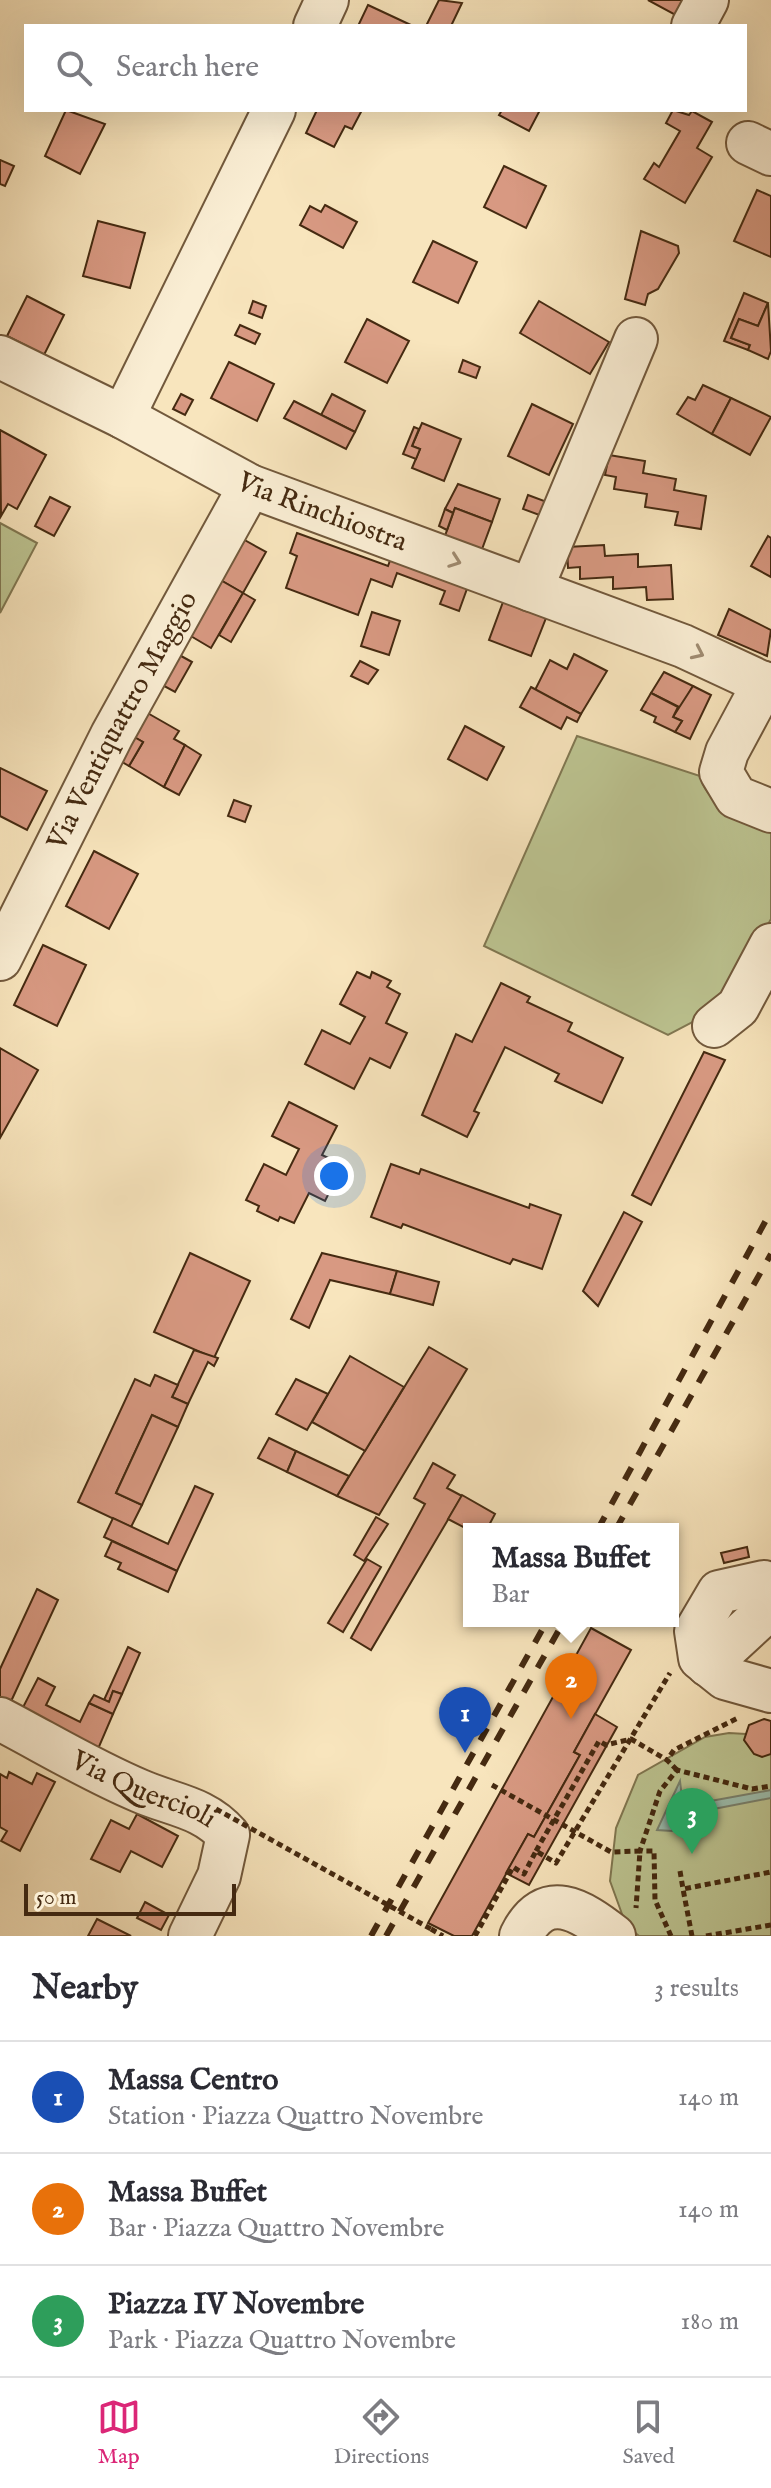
<!DOCTYPE html>
<html lang="en">
<head>
<meta charset="utf-8">
<style>
  body { margin:0; font-family:"IM FELL English",serif; background:#f2f2f3; color:#2b2b33 }
  .scale { position:absolute; left:24px; bottom:20px; width:212px; box-sizing:border-box; padding-left:8px; border:4px solid #452a11; border-top:0; font-size:22px; line-height:28px; white-space:nowrap; color:#452a11; -webkit-text-stroke:6px #faeed4; paint-order:stroke }
  .you { position:absolute; left:334px; top:1176px; width:28px; height:28px; margin:-20px; border:6px solid #fff; border-radius:50%; background:#1a73e8; box-shadow:0 0 0 12px #1a73e833 }
  .badge { display:grid; place-items:center; width:52px; height:52px; border-radius:50%; background:#db2777; color:#fff; font-size:26px; font-weight:700 }
  .pin { position:absolute; translate:-50% -66px; filter:drop-shadow(0 2px 4px #0008) }
  .pin::after { content:''; position:absolute; top:42px; width:28px; height:24px; background:inherit; clip-path:polygon(0 0,100% 0,50% 100%) }
  .popup { position:absolute; left:463px; top:1523px; width:216px; height:104px; box-sizing:border-box; display:grid; place-content:center; border-radius:0px; background:#fff; filter:drop-shadow(0 2px 6px #0005); font-size:26px; white-space:nowrap; color:#7c7c81 }
  .popup b { font-size:30px; color:#2b2b33 }
  .popup::after { content:''; position:absolute; left:50%; top:100%; margin-left:-16px; border:16px solid transparent; border-top-color:#fff }
  .list { margin:0; padding:0; list-style:none }
  h2 { display:flex; justify-content:space-between; align-items:center; height:104px; margin:0; padding:0 32px; font-size:34px }
  h2 small { font-size:26px; font-weight:400; color:#7c7c81 }
  .list li { display:grid; grid-template-columns:52px 1fr auto; gap:24px; align-items:center; box-sizing:border-box; height:112px; padding:0 32px; border-top:2px solid #e1e1e2 }
  .list b { display:block; font-size:30px; white-space:nowrap }
  .list p { margin:0; font-size:26px; white-space:nowrap; color:#7c7c81 }
  .list em { font-size:26px; font-style:normal; color:#7c7c81 }
  .icon { flex:none; width:44px; height:44px; fill:none; stroke:currentColor; stroke-width:2; stroke-linecap:round; stroke-linejoin:round }
  .map { position:relative; flex:none; width:771px; height:1936px; overflow:hidden }
  .search { position:absolute; background:#fff; box-shadow:0 8px 32px #0002; left:24px; right:24px; top:24px; height:88px; display:flex; align-items:center; gap:20px; box-sizing:border-box; padding:0 28px; border-radius:0px; color:#7c7c81; font-size:30px }
  .sheet { height:440px; background:#fff }
  nav { display:flex; justify-content:space-around; align-items:center; box-sizing:border-box; height:112px; border-top:2px solid #e1e1e2; background:#fff; font-size:22px; color:#7c7c81 }
  nav a { display:grid; justify-items:center; gap:4px }
  nav .on { color:#db2777 }
  .map>svg:first-child { display:block }
  .green { fill:#bdc592; stroke:#817852; stroke-width:2 }
  .water { fill:#9dbfaf; stroke:#7a8370; stroke-width:2 }
  .building { fill:#d89982; stroke:#452a11; stroke-width:2 }
  .lines { fill:none; stroke-linecap:round; stroke-linejoin:round }
  .minor-casing { stroke:#72593c; stroke-width:46 }
  .path { stroke:#452a11; stroke-width:5; stroke-dasharray:6 4; stroke-linecap:butt }
  .minor { stroke:#faeed4; stroke-width:42 }
  .rail { stroke:#452a11; stroke-width:6; stroke-dasharray:14 14; stroke-linecap:butt }
  .path-bridge { stroke:#452a11; stroke-width:5; stroke-dasharray:6 4; stroke-linecap:butt }
  .oneway { stroke:#a08c72 }
  .labels { text-anchor:middle; dominant-baseline:central; stroke-width:7; stroke-linejoin:round; paint-order:stroke }
  .street-label { font-size:28px; fill:#452a11; stroke:#faeed4 }
</style>
</head>
<body>
<div class="map">
<svg width="771" height="1936" viewBox="0 0 771 1936">
  <rect width="100%" height="100%" fill="#f8e5bd"/>
  <filter id="stains"><feTurbulence type="fractalNoise" baseFrequency=".0025" numOctaves="4"/><feColorMatrix values="0 0 0 0 .2 0 0 0 0 .09 0 0 0 0 .02 0 0 0 .5 -.17"/></filter>
  <radialGradient id="worn" r=".72"><stop offset=".6" stop-color="#630" stop-opacity="0"/><stop offset="1" stop-color="#630" stop-opacity=".3"/></radialGradient>
  <g class="green">
    <path d="M0 523 37 543 0 613Z"/>
    <path d="M577 736 700 776C708 808 743 815 771 826V919L723 1006 668 1035 484 946Z"/>
    <path d="M771 1723V1936H639L626 1925 610 1881 616 1828 638 1775 705 1737 729 1733 746 1734Z"/>
  </g>
  <path class="water" d="M680 1781 683 1806 771 1790V1798L688 1814 672 1831 657 1830Z"/>
  <g class="building">
    <path d="M439 0 462 3 451 26H426Z"/>
    <path d="M648 0H690L681 18Z"/>
    <path d="M368 5 413 26H358Z"/>
    <path d="M66 110 105 124 80 174 45 156Z"/>
    <path d="M317 110H362L352 129 345 126 334 147 306 133Z"/>
    <path d="M502 110H540L529 131 499 115Z"/>
    <path d="M673 110 689 115 692 111 712 122 697 148 712 157 685 203 644 179 654 163 659 167 680 131 666 123Z"/>
    <path d="M0 160 14 166 5 186 0 184Z"/>
    <path d="M504 166 546 186 526 228 484 207Z"/>
    <path d="M757 190 771 196V257L734 241Z"/>
    <path d="M325 205 357 222 343 248 300 225 310 206 321 212Z"/>
    <path d="M98 221 145 233 130 288 83 276Z"/>
    <path d="M641 231 678 246 679 253 658 289 648 294 645 305 625 299Z"/>
    <path d="M433 241 477 262 458 303 413 282Z"/>
    <path d="M744 293 768 303 758 326 739 319 731 338 750 345 748 350 724 341Z"/>
    <path d="M27 296 64 315 44 355 7 336Z"/>
    <path d="M253 301 266 306 262 318 249 313Z"/>
    <path d="M539 301 609 342 590 374 520 333Z"/>
    <path d="M768 303 771 351 768 359 748 350 750 345 731 338 739 319 758 326Z"/>
    <path d="M367 319 409 341 387 383 345 362Z"/>
    <path d="M240 325 260 334 255 344 235 335Z"/>
    <path d="M463 360 480 367 476 378 459 372Z"/>
    <path d="M229 362 274 384 257 421 211 398Z"/>
    <path d="M703 385 731 398 712 434 677 414 688 397 695 400Z"/>
    <path d="M181 394 193 400 185 415 173 409Z"/>
    <path d="M332 394 365 411 355 432 321 415Z"/>
    <path d="M731 398 771 417 750 455 712 434Z"/>
    <path d="M294 401 355 432 346 449 284 418Z"/>
    <path d="M532 404 573 424 549 475 508 456Z"/>
    <path d="M422 423 461 439 444 481 412 468 420 449 412 446Z"/>
    <path d="M414 427 419 429 412 446 420 449 416 459 403 454Z"/>
    <path d="M0 430 46 455 17 509 8 504 1 516Z"/>
    <path d="M609 455 645 461 643 473 676 479 674 490 706 496 701 529 675 525 678 512 645 507 647 494 614 489 616 477 605 475Z"/>
    <path d="M458 484 500 499 492 522 455 508 453 513 445 509Z"/>
    <path d="M528 495 547 502 542 516 523 509Z"/>
    <path d="M50 497 70 507 54 536 35 526Z"/>
    <path d="M455 508 492 522 478 560 441 547Z"/>
    <path d="M445 509 453 513 447 530 439 526Z"/>
    <path d="M297 533 388 566 396 544 473 572 459 611 440 604 445 591 397 573 392 587 371 579 358 615 286 588 297 556 290 553Z"/>
    <path d="M768 536 771 538V577L751 566Z"/>
    <path d="M241 538 266 552 243 593 217 578Z"/>
    <path d="M604 545 605 556 638 554V567L671 565 673 599 647 600 646 587 613 589V577L580 579V567L568 568 567 547Z"/>
    <path d="M217 578 243 593 211 648 184 632Z"/>
    <path d="M243 593 255 600 231 642 219 635Z"/>
    <path d="M503 602 546 618 531 656 489 640Z"/>
    <path d="M729 609 771 630 767 656 718 635Z"/>
    <path d="M372 612 400 621 389 655 361 646Z"/>
    <path d="M172 651 192 662 175 692 155 681Z"/>
    <path d="M574 654 607 671 581 714 535 690 550 660 567 669Z"/>
    <path d="M360 661 378 670 368 684 351 676Z"/>
    <path d="M664 672 693 686 681 708 651 693Z"/>
    <path d="M693 686 711 695 690 739 675 732 682 721 673 717Z"/>
    <path d="M531 687 581 714 577 722 567 717 561 729 520 707Z"/>
    <path d="M651 693 678 707 673 717 682 721 675 732 654 722 656 717 641 710Z"/>
    <path d="M137 707 179 731 174 739 185 745 164 787 129 766 143 742 129 734Z"/>
    <path d="M465 726 504 747 487 780 448 759Z"/>
    <path d="M129 734 143 742 129 766 115 758Z"/>
    <path d="M185 745 201 755 179 795 164 787Z"/>
    <path d="M0 768 47 791 27 830 0 816Z"/>
    <path d="M234 800 251 806 245 822 228 816Z"/>
    <path d="M94 851 138 874 109 929 66 906Z"/>
    <path d="M43 945 86 965 57 1026 14 1005Z"/>
    <path d="M357 972 370 978 372 972 391 981 387 987 400 994 386 1023 407 1033 390 1068 370 1058 354 1089 305 1064 322 1030 350 1044 365 1017 340 1004Z"/>
    <path d="M501 983 530 997 527 1002 572 1023 568 1031 623 1058 602 1103 555 1081 559 1074 505 1047 474 1111 479 1113 467 1137 422 1115 456 1034 472 1042Z"/>
    <path d="M0 1048 38 1070 0 1138Z"/>
    <path d="M704 1052 725 1060 651 1205 632 1195Z"/>
    <path d="M289 1102 337 1126 322 1155 343 1165 325 1201 309 1193 294 1223 280 1217 278 1221 257 1211 259 1206 246 1200 264 1164 286 1175 299 1149 272 1136Z"/>
    <path d="M391 1164 419 1174 421 1169 529 1208 530 1204 561 1215 542 1269 513 1259 510 1264 403 1224 401 1228 371 1217Z"/>
    <path d="M624 1212 642 1222 598 1306 583 1291Z"/>
    <path d="M190 1253 250 1281 214 1358 154 1332Z"/>
    <path d="M322 1253 397 1271 390 1294 330 1280 309 1328 291 1319Z"/>
    <path d="M397 1271 439 1282 433 1305 390 1294Z"/>
    <path d="M429 1347 467 1369 379 1515 337 1496Z"/>
    <path d="M194 1350 218 1358 214 1366 208 1362 188 1404 172 1397Z"/>
    <path d="M350 1356 404 1387 365 1451 312 1422Z"/>
    <path d="M155 1375 178 1385 172 1397 188 1404 178 1427 152 1415 116 1493 142 1505 131 1527 78 1502 135 1379 150 1386Z"/>
    <path d="M296 1379 328 1394 307 1430 276 1414Z"/>
    <path d="M152 1415 178 1427 142 1505 116 1493Z"/>
    <path d="M269 1438 296 1451 287 1472 258 1458Z"/>
    <path d="M296 1451 349 1476 337 1496 287 1472Z"/>
    <path d="M433 1463 455 1475 447 1488 462 1496 371 1650 351 1638 425 1504 414 1498Z"/>
    <path d="M195 1486 213 1494 177 1571 104 1537 113 1518 168 1544Z"/>
    <path d="M462 1495 495 1514 487 1529 469 1530 448 1519Z"/>
    <path d="M376 1517 388 1524 364 1561 354 1555Z"/>
    <path d="M112 1541 177 1571 168 1592 118 1569 121 1563 105 1556Z"/>
    <path d="M747 1547 749 1557 724 1563 721 1553Z"/>
    <path d="M367 1559 381 1567 343 1632 328 1623Z"/>
    <path d="M37 1589 58 1600 7 1710 0 1706V1669Z"/>
    <path d="M591 1628 631 1650 574 1752 580 1755 534 1837 528 1834 472 1936H454L428 1923Z"/>
    <path d="M128 1647 140 1653 122 1694 113 1691 109 1702 104 1700Z"/>
    <path d="M38 1678 55 1687 46 1705 80 1722 89 1703 113 1714 95 1756 18 1717Z"/>
    <path d="M113 1691 122 1694 113 1714 89 1703 94 1695 109 1702Z"/>
    <path d="M595 1714 617 1727 529 1885 506 1873 528 1834 534 1837 580 1755 574 1752Z"/>
    <path d="M764 1719 771 1721V1754L762 1757 754 1754 744 1740 749 1725Z"/>
    <path d="M9 1772 32 1784 37 1773 55 1782 20 1851 1 1841 7 1831 0 1827V1774L7 1778Z"/>
    <path d="M137 1814 178 1836 162 1867 131 1851 120 1872 91 1859 111 1820 129 1829Z"/>
    <path d="M145 1902 169 1915 161 1930 137 1918Z"/>
    <path d="M97 1919 131 1936H88Z"/>
  </g>
  <g class="lines">
    <g class="minor-casing">
      <g id="minor">
        <path d="M315 26 327 0"/>
        <path d="M693 26 707 0"/>
        <path d="M748 143 771 154"/>
        <path id="s1" d="M0 357 123 417 250 486 683 646 771 687"/>
        <path d="M123 417 274 110"/>
        <path d="M531 590 636 339"/>
        <path d="M764 683 727 752 721 772 736 797 771 811"/>
        <path id="s2" d="M0 959 112 735 250 486"/>
        <path d="M714 1026 738 1007 771 945"/>
        <path d="M771 1586 764 1582 719 1592 696 1631 700 1658 725 1678 771 1691"/>
        <path d="M708 1665 771 1607"/>
        <path id="s3" d="M0 1719C46 1743 92 1771 140 1791 172 1805 204 1807 228 1835L219 1876 190 1936"/>
        <path d="M521 1936C545 1887 581 1910 614 1936"/>
      </g>
    </g>
    <g class="path">
      <path d="M677 1770 667 1760 674 1750 738 1718"/>
      <path d="M492 1785 611 1852 640 1851 636 1908"/>
      <path d="M536 1851 599 1741 606 1745 631 1739 667 1760"/>
      <path d="M680 1871 683 1889"/>
      <path d="M431 1929 443 1936"/>
      <path d="M475 1936 513 1867 524 1874 536 1851 556 1863 670 1673"/>
      <path d="M671 1936 655 1900 654 1851H640L660 1791 677 1770 752 1789 771 1786"/>
      <path d="M692 1936 683 1889 771 1872"/>
      <path d="M706 1936 771 1925"/>
    </g>
    <use href="#minor" class="minor"/>
    <g class="rail">
      <path d="M598 1529 771 1211"/>
      <path d="M616 1529 771 1254"/>
      <path d="M371 1936 547 1621"/>
      <path d="M386 1936 564 1621"/>
    </g>
    <path class="path-bridge" d="M216 1809 431 1929"/>
  </g>
  <defs><path id="oneway-chevron" d="M-2-3.5L2.5 0L-2 3.5" fill="none" stroke-width="1.6" stroke-linecap="round" stroke-linejoin="round" transform="scale(2)"/></defs>
  <g class="oneway">
    <use href="#oneway-chevron" transform="translate(455 561) rotate(20)"/>
    <use href="#oneway-chevron" transform="translate(698 653) rotate(25)"/>
  </g>
  <g class="labels">
    <g class="street-label">
      <text stroke="none"><textPath href="#s1" startOffset="358">Via Rinchiostra</textPath></text>
      <text stroke="none"><textPath href="#s2" startOffset="268">Via Ventiquattro Maggio</textPath></text>
      <text stroke="none"><textPath href="#s3" startOffset="160">Via Quercioli</textPath></text>
    </g>
  </g>
  <rect width="100%" height="100%" filter="url(#stains)"/>
  <rect width="100%" height="100%" fill="url(#worn)"/>
</svg>
<div class="scale">50 m</div>
<div class="you"></div>
<div class="pin badge" style="left:465px;top:1753px;background:#1a4fb4">1</div>
<div class="pin badge" style="left:571px;top:1719px;background:#e8710a">2</div>
<div class="popup"><b>Massa Buffet</b>Bar</div>
<div class="pin badge" style="left:692px;top:1854px;background:#2e9e5b">3</div>
<div class="search"><svg class="icon" aria-label="search" viewBox="0 0 24 24"><circle cx="10" cy="10" r="6"/><path d="M15 15l6 6"/></svg>Search here</div>
</div>
<section class="sheet">
<h2>Nearby<small>3 results</small></h2>
<ul class="list">
<li><span class="badge" style="background:#1a4fb4">1</span><div><b>Massa Centro</b><p>Station · Piazza Quattro Novembre</p></div><em>140 m</em></li>
<li><span class="badge" style="background:#e8710a">2</span><div><b>Massa Buffet</b><p>Bar · Piazza Quattro Novembre</p></div><em>140 m</em></li>
<li><span class="badge" style="background:#2e9e5b">3</span><div><b>Piazza IV Novembre</b><p>Park · Piazza Quattro Novembre</p></div><em>180 m</em></li>
</ul>
</section>
<nav>
<a class="on"><svg class="icon" aria-label="map" viewBox="0 0 24 24"><path d="M3 6l6-2 6 2 6-2v14l-6 2-6-2-6 2zM9 4v14M15 6v14"/></svg>Map</a>
<a><svg class="icon" aria-label="directions" viewBox="0 0 24 24"><path d="M12 3l9 9-9 9-9-9zM9 14v-3h6M13 9l2 2-2 2"/></svg>Directions</a>
<a><svg class="icon" aria-label="saved" viewBox="0 0 24 24"><path d="M7 4h10v16l-5-4-5 4z"/></svg>Saved</a>
</nav>
</body>
</html>
